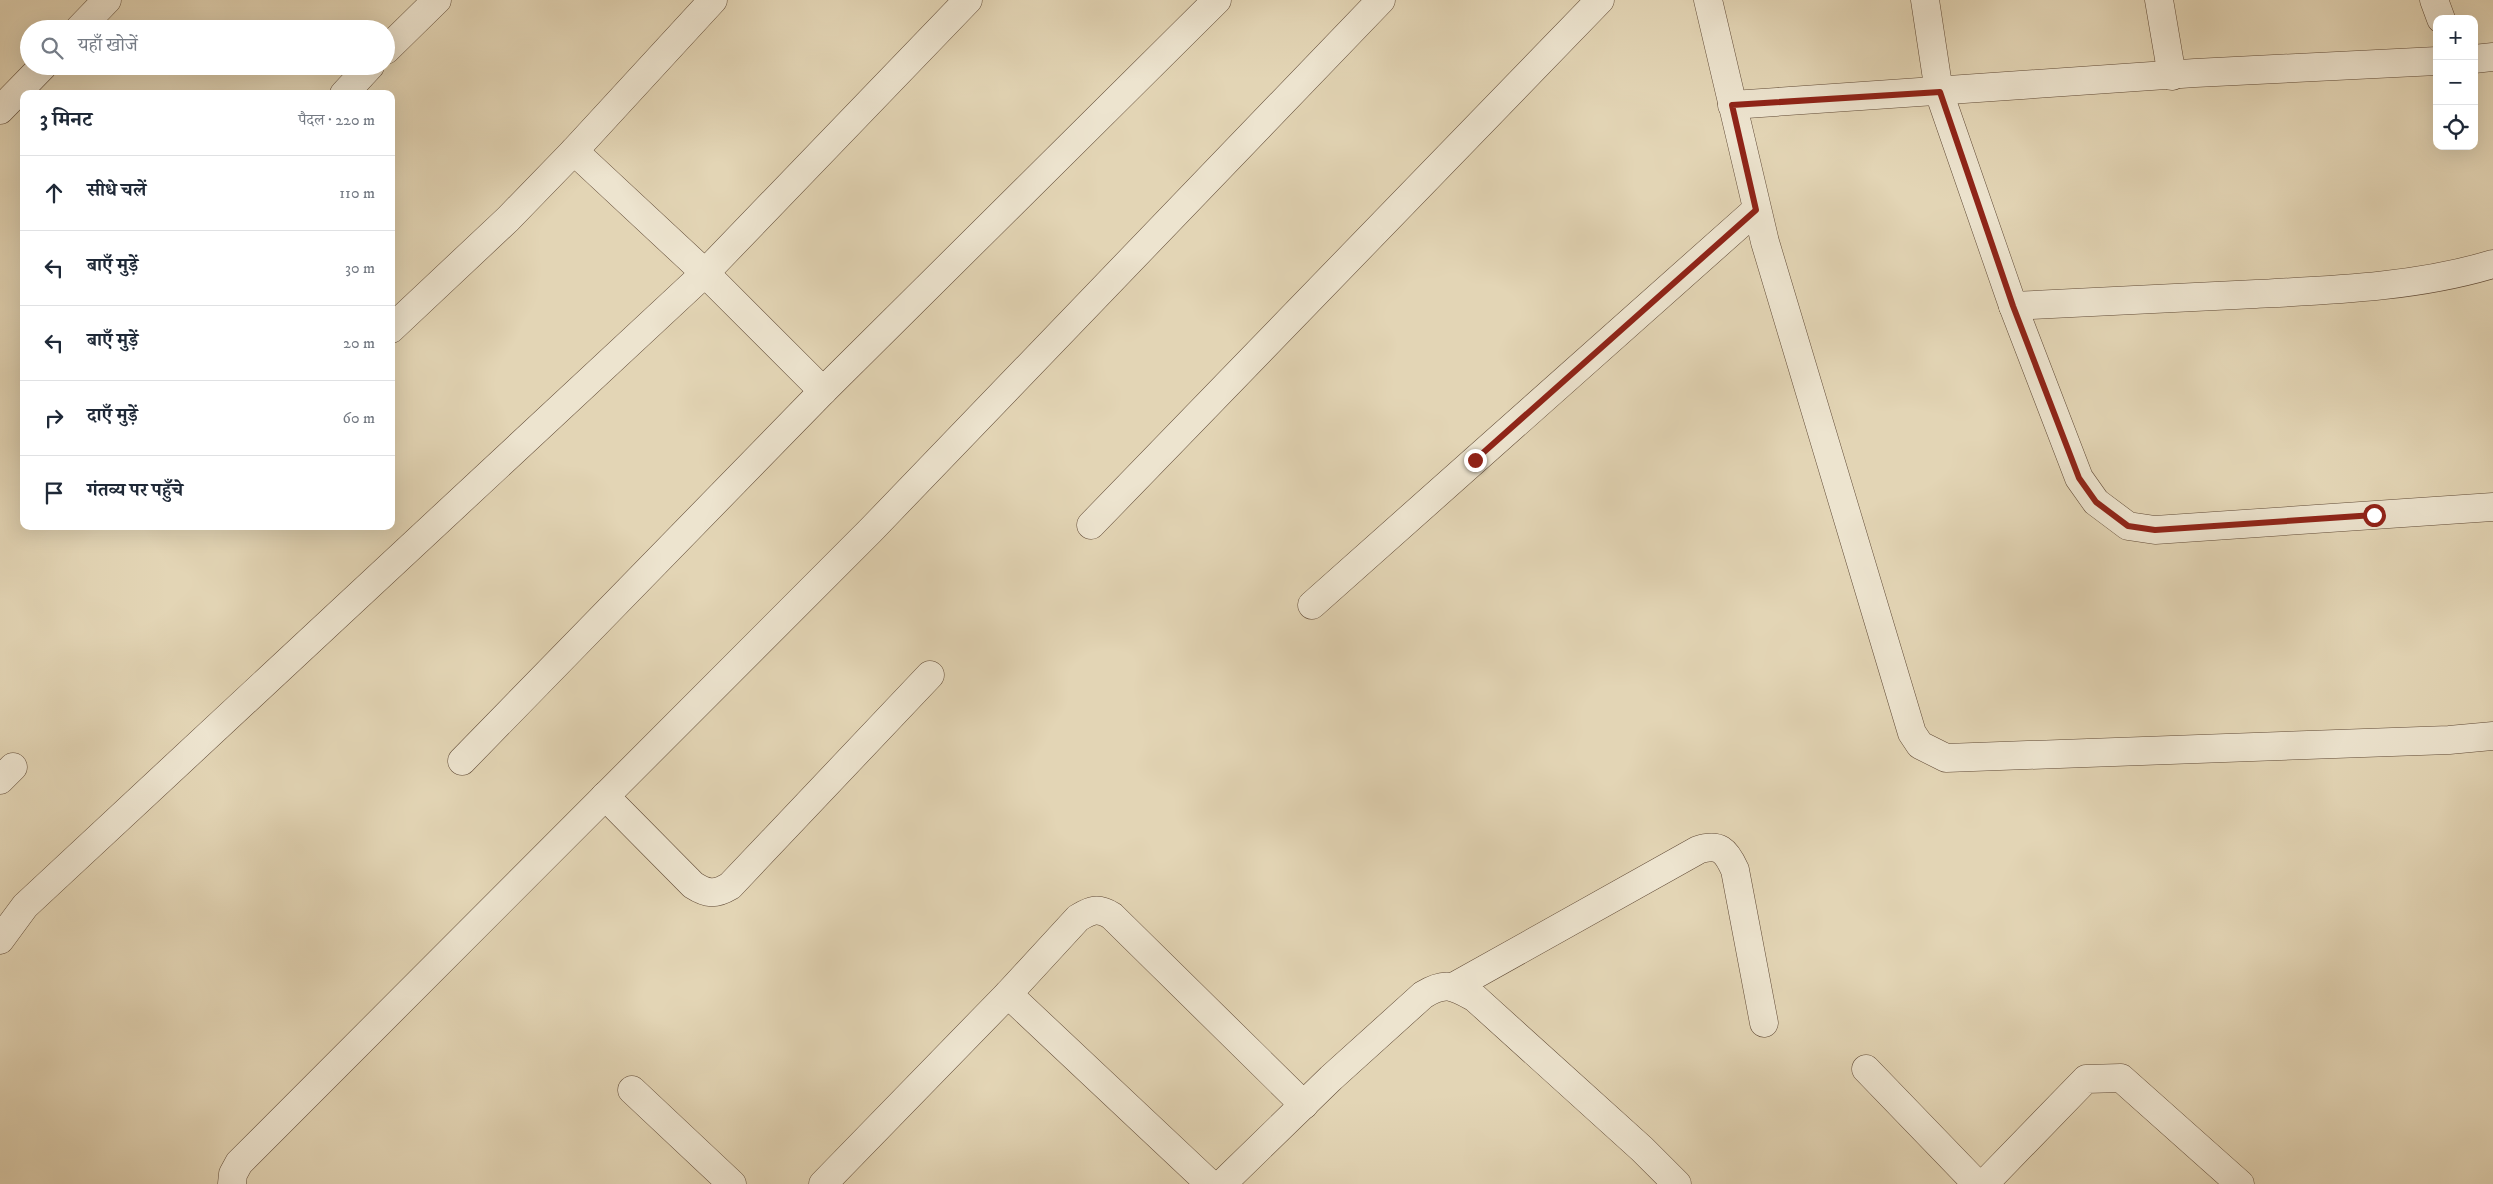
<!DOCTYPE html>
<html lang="hi">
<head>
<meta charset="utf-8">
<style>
  body { margin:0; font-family:"IM FELL DW Pica","Noto Serif Devanagari",serif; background:#f2f2f3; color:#1f2937 }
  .controls { position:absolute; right:15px; top:15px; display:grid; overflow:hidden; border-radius:10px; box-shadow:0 5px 20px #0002 }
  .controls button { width:45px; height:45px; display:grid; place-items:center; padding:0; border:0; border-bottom:1px solid #e0e1e3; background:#fff; color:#1f2937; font:25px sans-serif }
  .stop { position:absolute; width:15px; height:15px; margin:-11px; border:4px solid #8f2418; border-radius:50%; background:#fff }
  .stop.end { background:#8f2418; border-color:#fff; box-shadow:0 1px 5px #0008 }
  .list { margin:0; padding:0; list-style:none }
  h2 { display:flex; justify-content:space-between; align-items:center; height:65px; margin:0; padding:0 20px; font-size:21px }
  h2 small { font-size:16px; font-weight:400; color:#747a83 }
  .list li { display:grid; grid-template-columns:32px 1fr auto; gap:15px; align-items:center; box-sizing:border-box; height:75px; padding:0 20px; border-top:1px solid #e0e1e3 }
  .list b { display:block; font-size:19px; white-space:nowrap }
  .list em { font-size:16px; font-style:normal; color:#747a83 }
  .icon { flex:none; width:28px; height:28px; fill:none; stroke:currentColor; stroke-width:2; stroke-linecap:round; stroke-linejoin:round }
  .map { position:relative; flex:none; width:2493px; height:1184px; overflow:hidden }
  .search { position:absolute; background:#fff; box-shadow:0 5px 20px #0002; left:20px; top:20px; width:375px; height:55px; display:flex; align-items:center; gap:12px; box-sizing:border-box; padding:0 18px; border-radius:28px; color:#747a83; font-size:19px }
  .panel { position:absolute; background:#fff; box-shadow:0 5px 20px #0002; left:20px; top:90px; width:375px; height:440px; border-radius:10px }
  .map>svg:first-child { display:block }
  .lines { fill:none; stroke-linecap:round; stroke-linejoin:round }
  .minor-casing { stroke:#604a36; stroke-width:29 }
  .minor { stroke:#ede4cf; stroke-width:28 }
  .route { stroke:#8f2418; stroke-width:6 }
</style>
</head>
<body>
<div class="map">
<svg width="2493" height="1184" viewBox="0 0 2493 1184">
  <rect width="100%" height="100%" fill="#e3d5b5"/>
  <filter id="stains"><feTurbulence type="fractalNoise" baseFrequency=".004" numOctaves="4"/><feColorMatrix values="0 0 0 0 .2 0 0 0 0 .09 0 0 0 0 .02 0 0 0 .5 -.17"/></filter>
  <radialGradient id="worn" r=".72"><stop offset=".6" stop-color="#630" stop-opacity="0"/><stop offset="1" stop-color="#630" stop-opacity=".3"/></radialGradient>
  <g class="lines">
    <g class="minor-casing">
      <g id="minor">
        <path d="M1708 0 1765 242 1912 733 1920 745 1946 758 2449 740 2493 736"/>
        <path d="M1925 0 1939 92 2013 306 2079 478 2096 502 2128 526 2155 530 2493 507"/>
        <path d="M2159 0 2172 76"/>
        <path d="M2434 0 2441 19"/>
        <path d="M79 29 107 0"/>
        <path d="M386 50 437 0"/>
        <path d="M2474 59 2493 57"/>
        <path d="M344 94 370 66"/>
        <path d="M1732 105 2195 73 2437 61"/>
        <path d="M0 110 43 66"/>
        <path d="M574 151 705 273 823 391"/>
        <path d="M2013 306C2094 302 2175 298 2256 294 2335 290 2417 287 2493 264"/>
        <path d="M391 329 508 219 574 151 713 0"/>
        <path d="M1091 525 1600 0"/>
        <path d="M1312 605 1756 210"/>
        <path d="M462 761 823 391 1217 0"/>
        <path d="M0 780 13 767"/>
        <path d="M605 796 693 885C707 894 715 895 730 886L930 675"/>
        <path d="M0 940 25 906 705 273 968 0"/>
        <path d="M1455 986 1698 850C1719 843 1726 850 1735 870L1764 1023"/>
        <path d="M1008 994 1210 1184"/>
        <path d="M1866 1069 1977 1184"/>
        <path d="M632 1090 732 1184"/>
        <path d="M232 1184 233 1174 239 1163 871 530 1381 0"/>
        <path d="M823 1184 1008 994 1078 918C1091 910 1098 907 1112 916L1304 1105"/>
        <path d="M1222 1184 1331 1078 1423 995C1446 981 1453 986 1475 998L1642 1149 1677 1184"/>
        <path d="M1984 1184 2086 1079 2121 1078 2240 1184"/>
      </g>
    </g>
    <use href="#minor" class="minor"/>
  </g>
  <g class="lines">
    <path class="route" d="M1475 460 1756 210 1732 105 1940 92 2013 306 2079 478 2096 502 2128 526 2155 530 2374 515"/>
  </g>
  <rect width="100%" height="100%" filter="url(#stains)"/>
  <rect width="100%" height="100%" fill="url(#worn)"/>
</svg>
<div class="controls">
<button>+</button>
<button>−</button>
<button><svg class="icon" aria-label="locate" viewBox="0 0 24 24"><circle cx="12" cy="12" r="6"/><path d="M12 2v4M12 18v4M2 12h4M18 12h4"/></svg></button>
</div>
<div class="stop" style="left:2374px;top:515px"></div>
<div class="stop end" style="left:1475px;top:460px"></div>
<div class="search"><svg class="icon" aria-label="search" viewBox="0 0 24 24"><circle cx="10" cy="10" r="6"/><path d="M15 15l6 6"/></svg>यहाँ खोजें</div>
<section class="panel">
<h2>3 मिनट<small>पैदल · 220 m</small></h2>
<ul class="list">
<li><svg class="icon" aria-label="ahead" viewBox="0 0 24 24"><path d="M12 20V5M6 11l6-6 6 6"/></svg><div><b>सीधे चलें</b></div><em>110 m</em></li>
<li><svg class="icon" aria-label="left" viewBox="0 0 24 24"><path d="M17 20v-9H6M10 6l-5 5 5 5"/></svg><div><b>बाएँ मुड़ें</b></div><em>30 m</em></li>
<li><svg class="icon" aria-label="left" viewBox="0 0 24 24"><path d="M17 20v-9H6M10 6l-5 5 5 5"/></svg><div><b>बाएँ मुड़ें</b></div><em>20 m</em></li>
<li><svg class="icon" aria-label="right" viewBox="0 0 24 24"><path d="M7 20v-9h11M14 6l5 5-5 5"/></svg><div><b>दाएँ मुड़ें</b></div><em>60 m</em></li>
<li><svg class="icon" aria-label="arrive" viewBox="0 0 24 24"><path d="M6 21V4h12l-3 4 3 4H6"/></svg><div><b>गंतव्य पर पहुँचे</b></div></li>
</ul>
</section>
</div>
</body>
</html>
